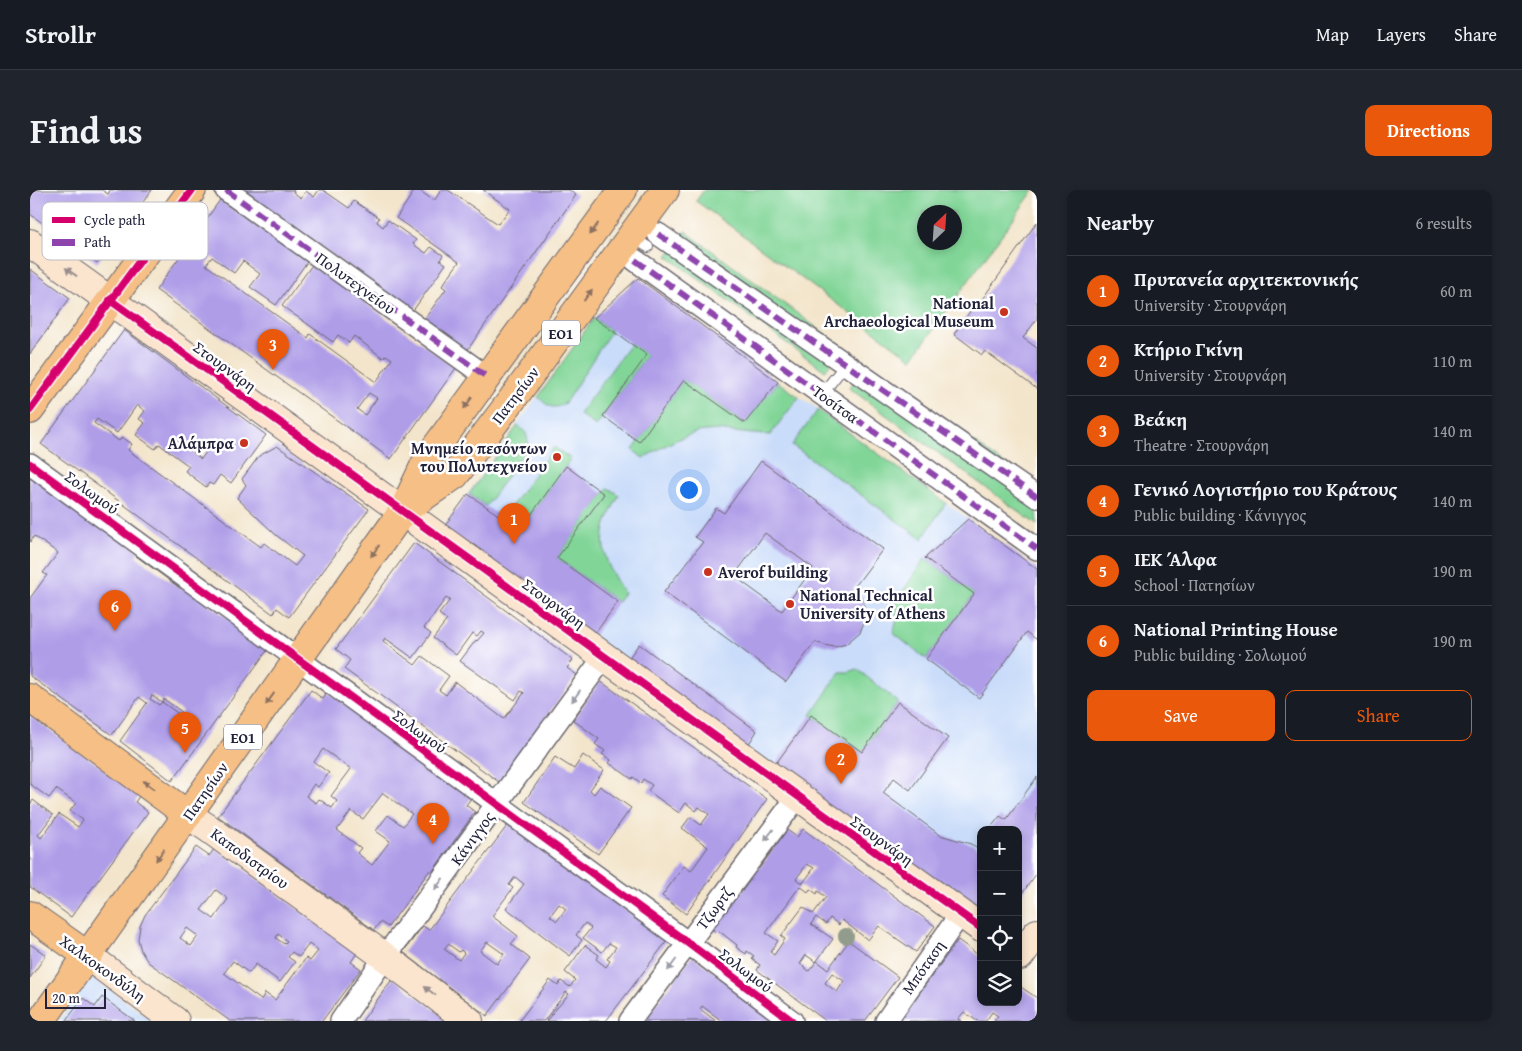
<!DOCTYPE html>
<html lang="en">
<head>
<meta charset="utf-8">
<style>
  body { margin:0; font-family:"Gentium Book Plus",serif; background:#20242c; color:#f1f3f6 }
  .controls { position:absolute; right:15px; bottom:15px; display:grid; overflow:hidden; border-radius:10px; box-shadow:0 2px 8px #0003 }
  .controls button { width:45px; height:45px; display:grid; place-items:center; padding:0; border:0; border-bottom:1px solid #363941; background:#171b24; color:#f1f3f6; font:25px sans-serif }
  .compass { position:absolute; left:887px; top:15px; width:45px; height:45px; border-radius:50%; background:#171b24; box-shadow:0 2px 8px #0003; rotate:25deg }
  .scale { position:absolute; left:15px; bottom:12px; width:61px; box-sizing:border-box; padding-left:5px; border:2px solid #22223b; border-top:0; font-size:14px; line-height:18px; white-space:nowrap; color:#22223b; -webkit-text-stroke:4px #fff; paint-order:stroke }
  .you { position:absolute; left:658px; top:299px; width:18px; height:18px; margin:-12px; border:4px solid #fff; border-radius:50%; background:#1a73e8; box-shadow:0 0 0 8px #1a73e833 }
  .badge { display:grid; place-items:center; width:32px; height:32px; border-radius:50%; background:#ea580c; color:#fff; font-size:16px; font-weight:700 }
  .pin { position:absolute; translate:-50% -41px; filter:drop-shadow(0 1px 2px #0008) }
  .pin::after { content:''; position:absolute; top:26px; width:18px; height:15px; background:inherit; clip-path:polygon(0 0,100% 0,50% 100%) }
  .list { margin:0; padding:0; list-style:none }
  h2 { display:flex; justify-content:space-between; align-items:center; height:65px; margin:0; padding:0 20px; font-size:21px }
  h2 small { font-size:16px; font-weight:400; color:#9ea1a6 }
  .list li { display:grid; grid-template-columns:32px 1fr auto; gap:15px; align-items:center; box-sizing:border-box; height:70px; padding:0 20px; border-top:1px solid #363941 }
  .list b { display:block; font-size:19px; white-space:nowrap }
  .list p { margin:0; font-size:16px; white-space:nowrap; color:#9ea1a6 }
  .list em { font-size:16px; font-style:normal; color:#9ea1a6 }
  .actions { display:flex; gap:10px; padding:15px 20px }
  .actions a { flex:1; padding:11px 0; border:1px solid #ea580c; border-radius:10px; text-align:center; font-size:18px; color:#ea580c }
  .actions .main { background:#ea580c; color:#fff }
  .icon { flex:none; width:28px; height:28px; fill:none; stroke:currentColor; stroke-width:2; stroke-linecap:round; stroke-linejoin:round }
  .map { position:relative; flex:none; width:1007px; height:831px; overflow:hidden; border-radius:10px }
  header { display:flex; align-items:center; gap:30px; box-sizing:border-box; height:70px; padding:0 25px; background:#171b24; border-bottom:1px solid #363941 }
  header strong { font-size:24px }
  nav { display:flex; gap:28px; margin-inline-start:auto; font-size:18px }
  .intro { display:flex; align-items:center; justify-content:space-between; box-sizing:border-box; height:120px; padding:0 30px }
  h1 { margin:0; font-size:35px }
  .button { padding:12px 22px; border-radius:10px; background:#ea580c; color:#fff; font-size:18px; font-weight:700 }
  main { display:flex; gap:30px; padding:0 30px }
  aside { flex:1; background:#171b24; border-radius:10px; box-shadow:0 2px 8px #0003 }
  .map>svg:first-child { display:block }
  .built { fill:#c9dcf9 }
  .green { fill:#81d597; stroke:#527c69; fill-rule:evenodd }
  .building { fill:#af9de8; fill-rule:evenodd }
  .lines { fill:none; stroke-linecap:round; stroke-linejoin:round }
  .lane-casing { stroke:#6b666d; stroke-width:12 }
  .street-casing { stroke:#6b666d; stroke-width:24 }
  .secondary-casing { stroke:#6b666d; stroke-width:30 }
  .primary-casing { stroke:#6b666d; stroke-width:30 }
  .lane { stroke:#fff; stroke-width:10 }
  .street { stroke:#fff; stroke-width:21 }
  .secondary { stroke:#fbe5cf; stroke-width:28 }
  .primary { stroke:#f5bf86; stroke-width:28 }
  .quiet { stroke:#8e44ad; stroke-width:6; stroke-dasharray:12 6; stroke-linecap:butt }
  .cycleway-casing { stroke:#fff; stroke-width:11 }
  .cycleway { stroke:#d6006c; stroke-width:8 }
  .tree { fill:#929c8d }
  .oneway { fill:#8c7060 }
  .oneway2 { fill:#998d8c }
  .oneway3 { fill:#9c9ca7 }
  .poi-dot { fill:#c8321e; stroke:#fff; stroke-width:2 }
  .labels { text-anchor:middle; dominant-baseline:central; stroke-width:5; stroke-linejoin:round; paint-order:stroke }
  .shield { fill:#fff; stroke:#646476; stroke-width:1 }
  .shield-label { font-size:15px; font-weight:bold; fill:#22223b }
  .street-label { font-size:16px; fill:#22223b; stroke:#fff }
  .poi-label { font-size:16px; font-weight:bold; fill:#22223b; stroke:#fff; text-anchor:end }
  .key { fill:#fff; stroke:#bdbdc4; stroke-width:1 }
  .key-label { font-size:14px; fill:#22223b }
</style>
</head>
<body>
<header>
<strong>Strollr</strong>
<nav><a>Map</a><a>Layers</a><a>Share</a></nav>
</header>
<div class="intro"><h1>Find us</h1><a class="button">Directions</a></div>
<main>
<div class="map">
<svg width="1007" height="831" viewBox="0 0 1007 831">
  <rect width="100%" height="100%" fill="#fff"/>
  <filter id="ink" filterUnits="userSpaceOnUse"><feTurbulence type="fractalNoise" baseFrequency=".02" numOctaves="2"/><feDisplacementMap in="SourceGraphic" scale="10" xChannelSelector="R" yChannelSelector="G"/><feConvolveMatrix kernelMatrix="1 2 1 2 8 2 1 2 1" color-interpolation-filters="sRGB"/></filter>
  <filter id="wash" filterUnits="userSpaceOnUse"><feTurbulence type="fractalNoise" baseFrequency=".0096" numOctaves="4" result="noise"/><feDisplacementMap in="SourceGraphic" scale="20" xChannelSelector="R" yChannelSelector="G"/><feGaussianBlur stdDeviation="1.12" result="paint"/><feColorMatrix in="noise" values="0 0 0 0 0 0 0 0 0 0 0 0 0 0 0 0 0 1.4 0 .05"/><feComposite in="paint" operator="in"/></filter>
  <g filter="url(#wash)">
    <rect width="100%" height="100%" fill="#f3e5cb"/>
    <g class="built">
      <path d="M608 88 769 207 781 214 1007 379V683L988 709V640H951V730L411 341 564 128Z"/>
      <path d="M61 787 123 831H29Z"/>
    </g>
    <g class="green">
      <path d="M674 0H1004L882 169 666 11ZM894 22H924V52H894Z"/>
      <path d="M655 41 813 157 795 181 637 66Z"/>
      <path d="M564 128 581 141 535 213C522 221 518 216 508 207Z"/>
      <path d="M601 153 617 165 566 236 549 224Z"/>
      <path d="M837 174 1007 298V335L819 198Z"/>
      <path d="M654 189 714 233 748 192 769 207 740 245 722 244 687 240 667 242 644 251 613 268 603 260Z"/>
      <path d="M788 220 916 313 892 349 762 255Z"/>
      <path d="M488 235 496 243 499 256 456 316 439 304Z"/>
      <path d="M524 257 541 269 490 340 473 328Z"/>
      <path d="M578 298 589 305C585 314 579 324 576 334 568 360 580 381 594 403L588 412 527 368Z"/>
      <path d="M895 368 944 404 896 469 863 443 867 429 865 413Z"/>
      <path d="M827 479 868 512 832 562 781 525 810 482H819Z"/>
    </g>
    <g id="blocks">
      <g class="building">
        <path d="M0 0H72L78 4 80 0H122L67 73 0 24Z"/>
        <path d="M210 0H264L263 2 271 8 276 1 284 7 289 0H293L319 18 324 11 349 28 347 32 353 37 358 30 386 50 383 54 396 63 401 57 413 65 410 70 416 74 382 122Z"/>
        <path d="M385 0H389L404 11 411 0H418L468 34 480 19 453 0H539L546 5 436 162 393 131 416 99 412 96 429 72 366 28Z"/>
        <path d="M190 10 277 72 246 115 220 97 230 84 213 71 204 83 182 67 176 75 278 148 280 144 346 192 362 169 356 165 353 168 324 146 319 153 308 145 303 152 252 116 282 75 426 178 361 269 126 100ZM339 203 347 208 335 225 327 219Z"/>
        <path d="M1007 32V129L993 148 1007 158V199L955 161 952 165 924 144 946 113 948 115Z"/>
        <path d="M0 79 40 108 0 164Z"/>
        <path d="M608 88 748 192 715 233 654 190 609 252 573 226 617 165 564 128Z"/>
        <path d="M94 140 236 245 201 293 190 285 183 295 179 293 176 297 155 281 159 276 152 271 129 254 125 259 106 245 115 233 109 229 115 221 107 215 87 243 67 229 64 233 89 251 92 247 102 254 98 260 231 357 234 353 265 376 273 366 246 345 207 308 216 295 212 289 229 266 247 256 339 319 259 427 247 418 243 424 11 254ZM168 250 179 258 171 269 160 260Z"/>
        <path d="M731 271 853 359 823 399 831 407 834 415 833 435 830 442 816 454 805 457 794 455 785 452 756 492 634 402 673 352 665 347 686 318 694 323ZM735 343 783 378 752 421 704 386Z"/>
        <path d="M536 276 574 304 527 368 588 412 561 449 411 341 438 304 490 340Z"/>
        <path d="M0 281 109 361 106 366 151 399 154 396 239 458 142 591 90 551 117 513 109 507 82 545 0 486V408L17 385 13 383 28 363 4 346 0 352ZM122 505 132 512 134 509 152 522 150 525 132 512 129 515 120 509Z"/>
        <path d="M938 329 1007 379V450L997 442 949 508 896 469 944 404 895 368Z"/>
        <path d="M384 353 543 470 537 478 547 485 469 592 314 479 320 470 306 459ZM416 408 420 410 409 424 417 430 403 448 426 465 442 443 447 446 451 441 454 443 447 451 446 450 430 471 485 510 491 501 494 503 474 529 425 492 416 505 409 500 419 486 392 466 385 475 353 451 355 448 383 468 401 443 394 438Z"/>
        <path d="M609 454 727 541 715 560 595 473Z"/>
        <path d="M570 491 737 609 656 724 632 706 654 676 661 681 678 657 652 638 660 627 671 635 679 624 669 617 666 621 656 613 649 623 618 601 622 595 613 589 611 593 603 587 602 589 579 573 581 570 572 564 575 561 565 554 569 549 543 530Z"/>
        <path d="M281 500 293 509 298 502 442 607 436 615 445 622 402 682 400 680 358 737 350 732 344 740 188 626ZM293 559 321 579 301 606 307 611 302 618 289 609 286 613 276 606 284 594 288 597 299 583 284 572ZM353 603 382 624 373 636 358 625 346 641 360 651 342 675 327 663 331 658 307 640 321 621 333 629Z"/>
        <path d="M868 512 918 548 880 600 864 588 853 603 910 645 941 654 951 662V730L742 579 781 525 832 562Z"/>
        <path d="M0 526 110 605 105 612 118 622 41 727 0 697V615L3 610 23 625 8 645 11 648 29 624 48 637 53 630 40 621 46 613 26 599 19 608 0 594Z"/>
        <path d="M553 565 574 580 560 600 564 604 570 596 601 618 568 664 494 612 525 567 544 579Z"/>
        <path d="M1007 587V683L988 709V640H959L970 626 976 630Z"/>
        <path d="M480 632 637 751 576 831H516L539 804 536 802 514 831H489L520 790 528 796 531 791 540 797 545 790 535 782 555 755 569 765 566 769 576 777 580 771 577 769 586 757 579 753 572 762 553 748 561 738 555 733 546 745 552 750 540 766 476 718 494 694 485 687 479 695 483 698 462 726 488 746 481 754 500 769 457 826 373 762 393 736 399 740ZM529 714 536 719 527 731 520 726ZM457 752 474 764 467 774 450 761ZM418 754 429 762 431 760 434 763 429 770 414 759Z"/>
        <path d="M773 639 905 736 886 762 849 736 838 750 812 730 809 735 800 728 796 734 786 727 781 734 803 749 786 772 776 765 770 774 773 776 779 781 787 771 798 779 819 751 868 787 835 831H796L727 780 730 775 722 769 724 766 717 761 716 764 706 757 707 755 689 741 687 743 681 738 689 727 691 728 702 714 700 712 708 702 710 704 721 689 718 688 726 677 729 679 757 640 767 647ZM777 674 784 678 773 693 766 689ZM770 696 778 702 780 699 787 704 788 701 796 707 783 724 773 717 751 746 755 749 744 765 740 762 748 751 736 743ZM802 783 814 791 807 802 795 793Z"/>
        <path d="M166 657 179 666 185 658 327 763 321 772 331 779 292 831H200L118 772 111 761 108 749 110 736 115 725ZM186 700 198 709 184 729 171 720ZM157 738 168 746 161 756 150 748ZM248 744 257 751 254 754 246 748ZM279 754 288 761 280 771 276 768 245 810 235 803 231 810 194 783 203 771 219 783 226 774 250 792 265 772 258 767 262 762 269 767Z"/>
        <path d="M928 750 951 767V812H988V795L1007 808V831H964L968 826 962 822 956 831H947L934 822 928 829 931 831H869Z"/>
        <path d="M0 754 16 765 0 788Z"/>
        <path d="M662 766 749 831H692L672 816 670 819 686 831H614Z"/>
        <path d="M363 788 419 831H332Z"/>
        <path d="M72 807 105 831H36L53 808 65 817Z"/>
      </g>
    </g>
  </g>
  <g filter="url(#ink)">
    <use href="#blocks" fill-opacity="0" stroke="#6b666d" stroke-width="1"/>
    <g class="lines">
      <g class="lane-casing">
        <g id="lane">
          <path d="M602 47 618 57"/>
          <path d="M792 204 815 175"/>
        </g>
      </g>
      <g class="street-casing">
        <g id="street">
          <path d="M196 0 457 187"/>
          <path d="M628 44 1007 307"/>
          <path d="M605 70 1007 359"/>
          <path d="M0 274 658 753 762 831"/>
          <path d="M311 831 355 767 574 467"/>
          <path d="M600 831 768 606"/>
          <path d="M856 831 931 723"/>
        </g>
      </g>
      <g class="secondary-casing">
        <g id="secondary">
          <path d="M0 53 951 738"/>
          <path d="M158 625 178 638 355 767 439 831"/>
          <path d="M58 766 145 831"/>
          <path d="M990 766 1007 743"/>
        </g>
      </g>
      <g class="primary-casing">
        <g id="primary">
          <path d="M0 220 162 0"/>
          <path d="M374 320 425 285 484 207 635 0"/>
          <path d="M0 508 158 625"/>
          <path d="M0 725 58 766"/>
          <path d="M11 831 373 321 398 268 593 0"/>
        </g>
      </g>
      <use href="#lane" class="lane"/>
      <use href="#street" class="street"/>
      <use href="#secondary" class="secondary"/>
      <use href="#primary" class="primary"/>
      <g class="quiet">
        <path d="M196 0 457 187"/>
        <path d="M628 44 1007 307"/>
        <path d="M605 70 1007 359"/>
      </g>
      <g class="cycleway-casing">
        <g id="cycleway">
          <path d="M80 110 951 738"/>
          <path d="M0 220 162 0"/>
          <path d="M0 274 658 753 762 831"/>
        </g>
      </g>
      <use href="#cycleway" class="cycleway"/>
    </g>
    <circle class="tree" cx="816" cy="746" r="8"/>
    <defs><path id="oneway-solid" d="M-6-.8H1V-3.2L6.5 0L1 3.2V.8H-6Z" transform="scale(1.25)"/></defs>
    <g class="oneway">
      <use href="#oneway-solid" transform="translate(564 39) rotate(126)"/>
      <use href="#oneway-solid" transform="translate(558 105) rotate(-54)"/>
      <use href="#oneway-solid" transform="translate(438 213) rotate(126)"/>
      <use href="#oneway-solid" transform="translate(345 361) rotate(126)"/>
      <use href="#oneway-solid" transform="translate(240 509) rotate(125)"/>
      <use href="#oneway-solid" transform="translate(119 595) rotate(-144)"/>
      <use href="#oneway-solid" transform="translate(130 665) rotate(125)"/>
    </g>
    <g class="oneway2">
      <use href="#oneway-solid" transform="translate(41 82) rotate(-144)"/>
      <use href="#oneway-solid" transform="translate(400 801) rotate(-143)"/>
    </g>
    <g class="oneway3">
      <use href="#oneway-solid" transform="translate(546 506) rotate(126)"/>
      <use href="#oneway-solid" transform="translate(739 645) rotate(127)"/>
      <use href="#oneway-solid" transform="translate(409 694) rotate(126)"/>
      <use href="#oneway-solid" transform="translate(642 775) rotate(127)"/>
    </g>
  </g>
  <g class="poi-dot">
    <circle cx="974" cy="122" r="5"/>
    <circle cx="214" cy="253" r="5"/>
    <circle cx="527" cy="267" r="5"/>
    <circle cx="678" cy="382" r="5"/>
    <circle cx="760" cy="414" r="5"/>
  </g>
  <g class="labels">
    <g class="shield">
      <rect x="512" y="130.5" width="38" height="25" rx="4"/>
      <rect x="194" y="534.5" width="38" height="25" rx="4"/>
    </g>
    <g class="shield-label">
      <text x="531" y="143">ΕΟ1</text>
      <text x="213" y="547">ΕΟ1</text>
    </g>
    <g class="street-label">
      <text transform="translate(326 93) rotate(36)">Πολυτεχνείου</text>
      <text transform="translate(195 176) rotate(36)">Στουρνάρη</text>
      <text transform="translate(485 205) rotate(-53)">Πατησίων</text>
      <text transform="translate(806 214) rotate(36)">Τοσίτσα</text>
      <text transform="translate(62 302) rotate(36)">Σολωμού</text>
      <text transform="translate(524 413) rotate(36)">Στουρνάρη</text>
      <text transform="translate(390 541) rotate(36)">Σολωμού</text>
      <text transform="translate(175 601) rotate(-55)">Πατησίων</text>
      <text transform="translate(442 648) rotate(-54)">Κάνιγγος</text>
      <text transform="translate(852 650) rotate(36)">Στουρνάρη</text>
      <text transform="translate(220 668) rotate(36)">Καποδιστρίου</text>
      <text transform="translate(684 718) rotate(-53)">Τζωρτζ</text>
      <text transform="translate(893 777) rotate(-55)">Μπόταση</text>
      <text transform="translate(73 778) rotate(36)">Χαλκοκονδύλη</text>
      <text transform="translate(716 780) rotate(37)">Σολωμού</text>
    </g>
    <g class="poi-label">
      <text x="964" y="113">National<tspan x="964" dy="18">Archaeological Museum</tspan></text>
      <text x="204" y="253">Αλάμπρα</text>
      <text x="517" y="258">Μνημείο πεσόντων<tspan x="517" dy="18">του Πολυτεχνείου</tspan></text>
      <text x="688" y="382" text-anchor="start">Averof building</text>
      <text x="770" y="405" text-anchor="start">National Technical<tspan x="770" dy="18">University of Athens</tspan></text>
    </g>
  </g>
  <rect x="12" y="12" width="166" height="58" rx="8" class="key"/>
  <rect x="22" y="27" width="23" height="6" fill="#d6006c"/>
  <rect x="22" y="49" width="23" height="7" fill="#8e44ad"/>
  <g class="key-label">
    <text x="54" y="35">Cycle path</text>
    <text x="54" y="57">Path</text>
  </g>
</svg>
<div class="controls">
<button>+</button>
<button>−</button>
<button><svg class="icon" aria-label="locate" viewBox="0 0 24 24"><circle cx="12" cy="12" r="6"/><path d="M12 2v4M12 18v4M2 12h4M18 12h4"/></svg></button>
<button><svg class="icon" aria-label="layers" viewBox="0 0 24 24"><path d="M12 4l9 5-9 5-9-5zM3 14l9 5 9-5"/></svg></button>
</div>
<svg class="compass" viewBox="-18 -18 36 36"><path d="M0-13l5 13h-10z" fill="#e53935"/><path d="M0 13l5-13h-10z" fill="#9ea1a6"/></svg>
<div class="scale">20 m</div>
<div class="you"></div>
<div class="pin badge" style="left:484px;top:354px">1</div>
<div class="pin badge" style="left:811px;top:594px">2</div>
<div class="pin badge" style="left:243px;top:180px">3</div>
<div class="pin badge" style="left:403px;top:654px">4</div>
<div class="pin badge" style="left:155px;top:563px">5</div>
<div class="pin badge" style="left:85px;top:441px">6</div>
</div>
<aside>
<h2>Nearby<small>6 results</small></h2>
<ul class="list">
<li><span class="badge">1</span><div><b>Πρυτανεία αρχιτεκτονικής</b><p>University · Στουρνάρη</p></div><em>60 m</em></li>
<li><span class="badge">2</span><div><b>Κτήριο Γκίνη</b><p>University · Στουρνάρη</p></div><em>110 m</em></li>
<li><span class="badge">3</span><div><b>Βεάκη</b><p>Theatre · Στουρνάρη</p></div><em>140 m</em></li>
<li><span class="badge">4</span><div><b>Γενικό Λογιστήριο του Κράτους</b><p>Public building · Κάνιγγος</p></div><em>140 m</em></li>
<li><span class="badge">5</span><div><b>ΙΕΚ Άλφα</b><p>School · Πατησίων</p></div><em>190 m</em></li>
<li><span class="badge">6</span><div><b>National Printing House</b><p>Public building · Σολωμού</p></div><em>190 m</em></li>
</ul>
<div class="actions"><a class="main">Save</a><a>Share</a></div>
</aside>
</main>
</body>
</html>
